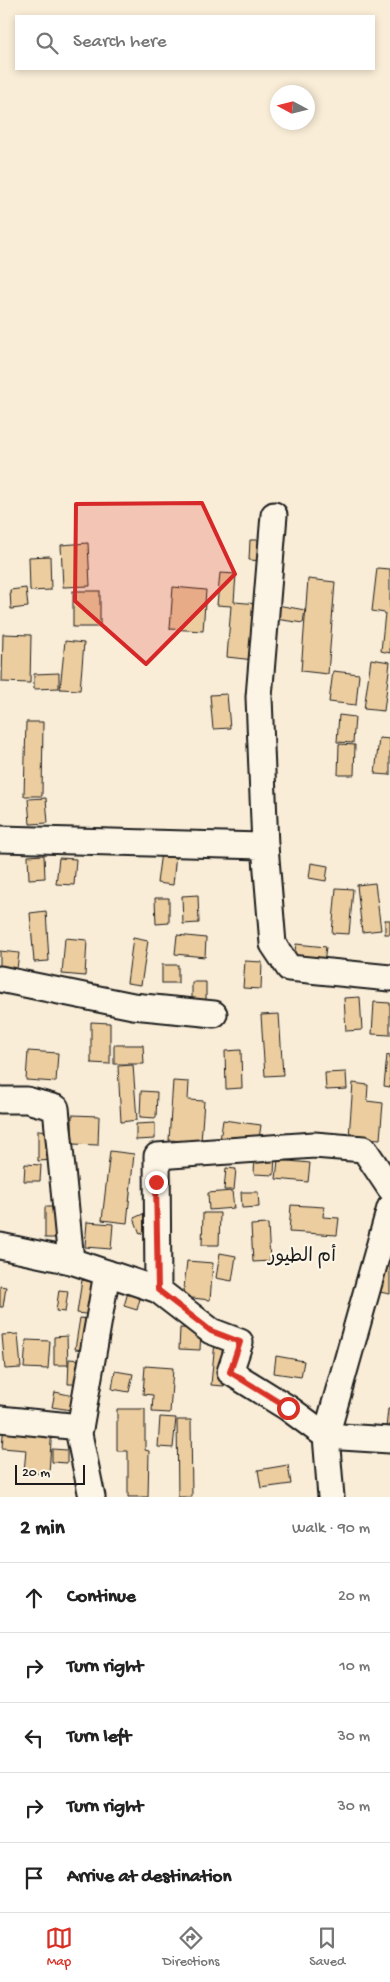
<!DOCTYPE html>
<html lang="en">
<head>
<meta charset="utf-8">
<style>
  body { margin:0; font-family:"Gochi Hand","Playpen Sans Arabic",sans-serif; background:#f6f6f6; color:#222 }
  .compass { position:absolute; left:270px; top:85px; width:45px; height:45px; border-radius:50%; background:#fff; box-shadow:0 2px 8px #0003; rotate:277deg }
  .scale { position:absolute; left:15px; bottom:12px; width:70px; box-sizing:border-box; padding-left:5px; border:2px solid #1c1c1c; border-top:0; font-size:14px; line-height:18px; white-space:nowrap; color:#1c1c1c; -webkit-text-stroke:4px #fcf5e5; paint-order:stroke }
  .stop { position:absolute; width:15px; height:15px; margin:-11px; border:4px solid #d93025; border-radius:50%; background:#fff }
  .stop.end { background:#d93025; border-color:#fff; box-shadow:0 1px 5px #0008 }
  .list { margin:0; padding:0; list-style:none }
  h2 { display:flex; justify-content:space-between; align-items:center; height:65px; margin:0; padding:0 20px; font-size:21px }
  h2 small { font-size:16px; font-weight:400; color:#767676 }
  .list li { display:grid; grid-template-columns:32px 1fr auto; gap:15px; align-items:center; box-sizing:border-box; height:70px; padding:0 20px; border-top:1px solid #e0e0e0 }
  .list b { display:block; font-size:19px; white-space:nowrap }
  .list em { font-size:16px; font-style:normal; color:#767676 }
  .icon { flex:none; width:28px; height:28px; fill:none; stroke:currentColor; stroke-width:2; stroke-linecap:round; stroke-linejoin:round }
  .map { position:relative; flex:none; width:390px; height:1497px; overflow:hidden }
  .search { position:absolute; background:#fff; box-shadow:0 2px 8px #0003; left:15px; right:15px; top:15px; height:55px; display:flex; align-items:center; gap:12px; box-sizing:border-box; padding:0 18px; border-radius:0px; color:#767676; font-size:19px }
  .sheet { height:415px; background:#fff }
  nav { display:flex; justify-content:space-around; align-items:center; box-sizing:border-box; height:70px; border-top:1px solid #e0e0e0; background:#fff; font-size:14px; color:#767676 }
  nav a { display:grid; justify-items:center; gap:2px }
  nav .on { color:#d93025 }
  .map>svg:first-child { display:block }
  .building { fill:#eccd9f; stroke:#1c1c1c }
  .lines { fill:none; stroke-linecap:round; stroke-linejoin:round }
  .minor-casing { stroke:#1c1c1c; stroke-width:29 }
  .minor { stroke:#fcf5e5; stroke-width:25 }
  .route { stroke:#d93025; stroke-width:6 }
  .marked { fill:#d62828; fill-opacity:0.2; stroke:#d62828; stroke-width:4; stroke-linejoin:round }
  .labels { text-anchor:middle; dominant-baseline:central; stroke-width:4.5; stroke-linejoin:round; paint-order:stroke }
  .quarter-label { font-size:19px; fill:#1c1c1c; stroke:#fcf5e5 }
</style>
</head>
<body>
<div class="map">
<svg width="390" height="1497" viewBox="0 0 390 1497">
  <rect width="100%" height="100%" fill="#f9edd7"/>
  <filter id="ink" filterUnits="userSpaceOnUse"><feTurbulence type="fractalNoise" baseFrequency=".02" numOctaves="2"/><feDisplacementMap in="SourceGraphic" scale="10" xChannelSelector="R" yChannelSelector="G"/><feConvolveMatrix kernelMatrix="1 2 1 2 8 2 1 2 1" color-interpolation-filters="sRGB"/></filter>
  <g filter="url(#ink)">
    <g class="building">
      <path d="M250 540H265L264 561 249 560Z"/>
      <path d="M88 543 90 586 63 587 61 545Z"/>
      <path d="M50 556 51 590 30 591 29 557Z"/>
      <path d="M377 568 390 569V653L381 651 385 613 372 611Z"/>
      <path d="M220 573 236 574 234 602 259 604 254 660 227 657 231 606 217 605Z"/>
      <path d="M308 579 335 582 328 674 301 671Z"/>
      <path d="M173 587 206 590 203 631 170 629Z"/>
      <path d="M26 588 28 607 11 609 10 590Z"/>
      <rect x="73" y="591" width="27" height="36"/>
      <path d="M277 605 305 610 303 623 275 619Z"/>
      <path d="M3 634 31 635 30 683 2 682Z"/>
      <path d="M65 641 84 643 80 690 60 689Z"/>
      <path d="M371 659 390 662 384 711 364 709Z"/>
      <path d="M333 671 359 674 356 705 329 702Z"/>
      <path d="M59 673V688L34 689V674Z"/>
      <path d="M227 694 230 728 213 729 210 695Z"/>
      <path d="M339 715 355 717 353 743 337 742Z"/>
      <path d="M26 722H43L42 796H24Z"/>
      <path d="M379 738 390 739V775L375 774Z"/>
      <path d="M339 744 355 745 354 775H338Z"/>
      <path d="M46 798 48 823 30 824 28 799Z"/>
      <path d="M161 852 176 853 173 885 157 883Z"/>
      <path d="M44 855 45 878 29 879 28 856Z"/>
      <path d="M59 858 76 859 74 885 56 884Z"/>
      <path d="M311 863 328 866 326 881 309 878Z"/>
      <path d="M375 883 381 930 362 932 357 885Z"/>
      <path d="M336 888 353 889 349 934 332 933Z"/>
      <path d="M198 895 199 923 183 924 182 896Z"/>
      <path d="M155 898H169V923L156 924Z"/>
      <path d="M46 911 49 961 34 962 30 913Z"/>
      <rect x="385" y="920" width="5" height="14"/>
      <path d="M177 935 206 938 205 957 175 954Z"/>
      <path d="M65 938 87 940 85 976 62 974Z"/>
      <path d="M133 938 148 941 141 985 127 983Z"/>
      <path d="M296 944 326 947 324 962 294 959Z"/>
      <path d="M0 951 19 953 17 969 0 967Z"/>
      <path d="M245 961 262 962 261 989 243 988Z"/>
      <rect x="162" y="965" width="16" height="18"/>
      <path d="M192 982H206V1005L192 1004Z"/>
      <path d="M360 997 362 1030 346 1031 344 998Z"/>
      <path d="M374 1002 390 1003V1035L372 1034Z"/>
      <path d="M279 1014 283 1075 265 1076 261 1015Z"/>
      <path d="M91 1022 110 1023V1064L91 1063Z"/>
      <path d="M114 1045H143L144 1064H114Z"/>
      <path d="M241 1050 242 1088 226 1089 225 1051Z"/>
      <path d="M28 1051 58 1053 56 1082 26 1080Z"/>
      <path d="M387 1055 390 1056V1087L384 1086Z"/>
      <path d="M133 1065 137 1120 121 1122 118 1066Z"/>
      <path d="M346 1072 347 1089 326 1090 325 1073Z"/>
      <path d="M173 1081 189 1082 188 1100 204 1101 201 1142 169 1140Z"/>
      <path d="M353 1083 368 1085 367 1101 383 1103 380 1139 349 1137Z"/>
      <path d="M141 1091 157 1092 156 1118 140 1117Z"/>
      <path d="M72 1115 99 1116 98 1145 72 1144Z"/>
      <path d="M223 1120 261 1125 258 1146 220 1140Z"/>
      <path d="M155 1123V1139L136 1140V1124Z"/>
      <path d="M38 1130 54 1131V1160L38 1161Z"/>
      <path d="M110 1151 134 1154 127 1223 102 1220Z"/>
      <path d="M255 1155H275L274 1175 254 1174Z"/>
      <path d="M278 1160 310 1163 308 1182 276 1179Z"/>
      <path d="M25 1164 41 1165 40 1181H24Z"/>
      <path d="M226 1168 236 1169 234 1190H224Z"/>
      <path d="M232 1191 234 1208 209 1210 208 1193Z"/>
      <path d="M241 1192H258L259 1207 242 1208Z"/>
      <path d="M291 1205 324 1207 323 1217 339 1218 337 1235 289 1232Z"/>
      <path d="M45 1207H61L60 1238H45Z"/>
      <path d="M145 1213 152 1230 140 1234 134 1218Z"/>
      <path d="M203 1213H220L219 1245H202Z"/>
      <path d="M87 1222 113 1224 111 1249 85 1247Z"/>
      <path d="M268 1224 270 1261 253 1262 251 1225Z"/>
      <path d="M220 1253 236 1256 232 1281 216 1278Z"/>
      <path d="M187 1261 213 1263 210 1300 183 1297Z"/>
      <path d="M378 1265 390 1267V1294L374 1291Z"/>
      <path d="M82 1280 98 1283 93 1315 77 1313Z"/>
      <path d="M0 1286 6 1287 3 1307H0Z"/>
      <path d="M59 1290 68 1291 65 1312 56 1311Z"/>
      <path d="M128 1292 141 1295 137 1310 124 1306Z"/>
      <path d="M80 1318 96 1320 92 1351 75 1349Z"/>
      <path d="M180 1328 201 1329 200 1350 179 1349Z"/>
      <path d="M18 1334 21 1368 5 1369 2 1335Z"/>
      <path d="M67 1336 68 1365H54V1337Z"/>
      <path d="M26 1340 50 1341 48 1369 24 1368Z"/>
      <path d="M215 1341 228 1342 224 1386 211 1385Z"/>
      <path d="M276 1356 304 1361 301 1377 274 1373Z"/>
      <path d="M69 1359 82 1360 81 1384H68Z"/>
      <path d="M145 1366 173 1368 170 1413 152 1412 153 1395 143 1394Z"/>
      <path d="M115 1371 133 1374 129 1392 112 1389Z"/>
      <path d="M55 1392 74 1396 71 1410 52 1407Z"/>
      <path d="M117 1409H145V1450L149 1451 148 1497H128V1451H117Z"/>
      <path d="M388 1409H390V1429L386 1428Z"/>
      <path d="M160 1417 176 1418 173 1448 158 1447Z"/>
      <path d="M177 1420H191L192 1497H178Z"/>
      <path d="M4 1422 52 1426 49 1474 24 1472 26 1450 2 1448Z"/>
      <path d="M52 1449 67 1450V1463L52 1462Z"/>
      <path d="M288 1465 291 1484 261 1488 258 1470Z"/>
    </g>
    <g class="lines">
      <g class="minor-casing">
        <g id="minor">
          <path d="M0 839 265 846 273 944 289 968 390 978"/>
          <path d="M265 846 259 697 274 515"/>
          <path d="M0 979 133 1006 214 1014"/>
          <path d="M0 1100H27L56 1108 71 1261"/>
          <path d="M0 1246 71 1261 158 1290 211 1331 240 1342 230 1372 288 1408 326 1436 390 1440"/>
          <path d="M158 1290 157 1156 314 1145 364 1149 390 1188"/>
          <path d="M0 1419 80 1427"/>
          <path d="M92 1497 79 1434 107 1273"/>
          <path d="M331 1497 326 1436 390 1208"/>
        </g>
      </g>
      <use href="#minor" class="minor"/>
    </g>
  </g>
  <g class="lines" filter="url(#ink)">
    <path class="route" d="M156 1182 158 1290 211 1331 240 1342 230 1372 288 1408"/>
  </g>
  <path class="marked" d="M202 503 235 574 146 664 75 601 76 504Z"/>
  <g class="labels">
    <g class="quarter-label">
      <text x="302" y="1257">أم الطيور</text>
    </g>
  </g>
</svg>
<svg class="compass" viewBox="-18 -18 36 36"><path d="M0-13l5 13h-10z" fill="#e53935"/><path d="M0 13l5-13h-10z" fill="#767676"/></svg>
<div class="scale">20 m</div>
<div class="stop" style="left:288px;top:1408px"></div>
<div class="stop end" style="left:156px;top:1182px"></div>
<div class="search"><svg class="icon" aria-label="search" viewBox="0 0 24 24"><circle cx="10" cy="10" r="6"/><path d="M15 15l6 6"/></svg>Search here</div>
</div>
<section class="sheet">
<h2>2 min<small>Walk · 90 m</small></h2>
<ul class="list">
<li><svg class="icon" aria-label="ahead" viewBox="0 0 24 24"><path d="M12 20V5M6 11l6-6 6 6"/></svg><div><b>Continue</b></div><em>20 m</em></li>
<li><svg class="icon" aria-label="right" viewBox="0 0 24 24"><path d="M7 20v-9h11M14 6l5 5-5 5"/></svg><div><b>Turn right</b></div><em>10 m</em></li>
<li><svg class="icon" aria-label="left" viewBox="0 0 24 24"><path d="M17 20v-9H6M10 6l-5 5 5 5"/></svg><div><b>Turn left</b></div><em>30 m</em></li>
<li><svg class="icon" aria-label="right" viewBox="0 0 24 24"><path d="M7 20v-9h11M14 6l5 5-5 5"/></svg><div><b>Turn right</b></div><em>30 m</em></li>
<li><svg class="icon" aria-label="arrive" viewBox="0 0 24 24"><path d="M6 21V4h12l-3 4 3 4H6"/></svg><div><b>Arrive at destination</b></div></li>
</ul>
</section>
<nav>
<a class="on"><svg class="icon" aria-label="map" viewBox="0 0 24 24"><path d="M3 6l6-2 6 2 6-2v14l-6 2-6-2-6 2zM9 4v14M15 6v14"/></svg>Map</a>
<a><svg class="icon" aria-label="directions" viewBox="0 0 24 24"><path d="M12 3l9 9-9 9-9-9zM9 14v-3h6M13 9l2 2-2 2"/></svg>Directions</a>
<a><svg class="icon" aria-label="saved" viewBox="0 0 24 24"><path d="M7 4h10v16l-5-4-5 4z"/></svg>Saved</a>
</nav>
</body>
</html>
